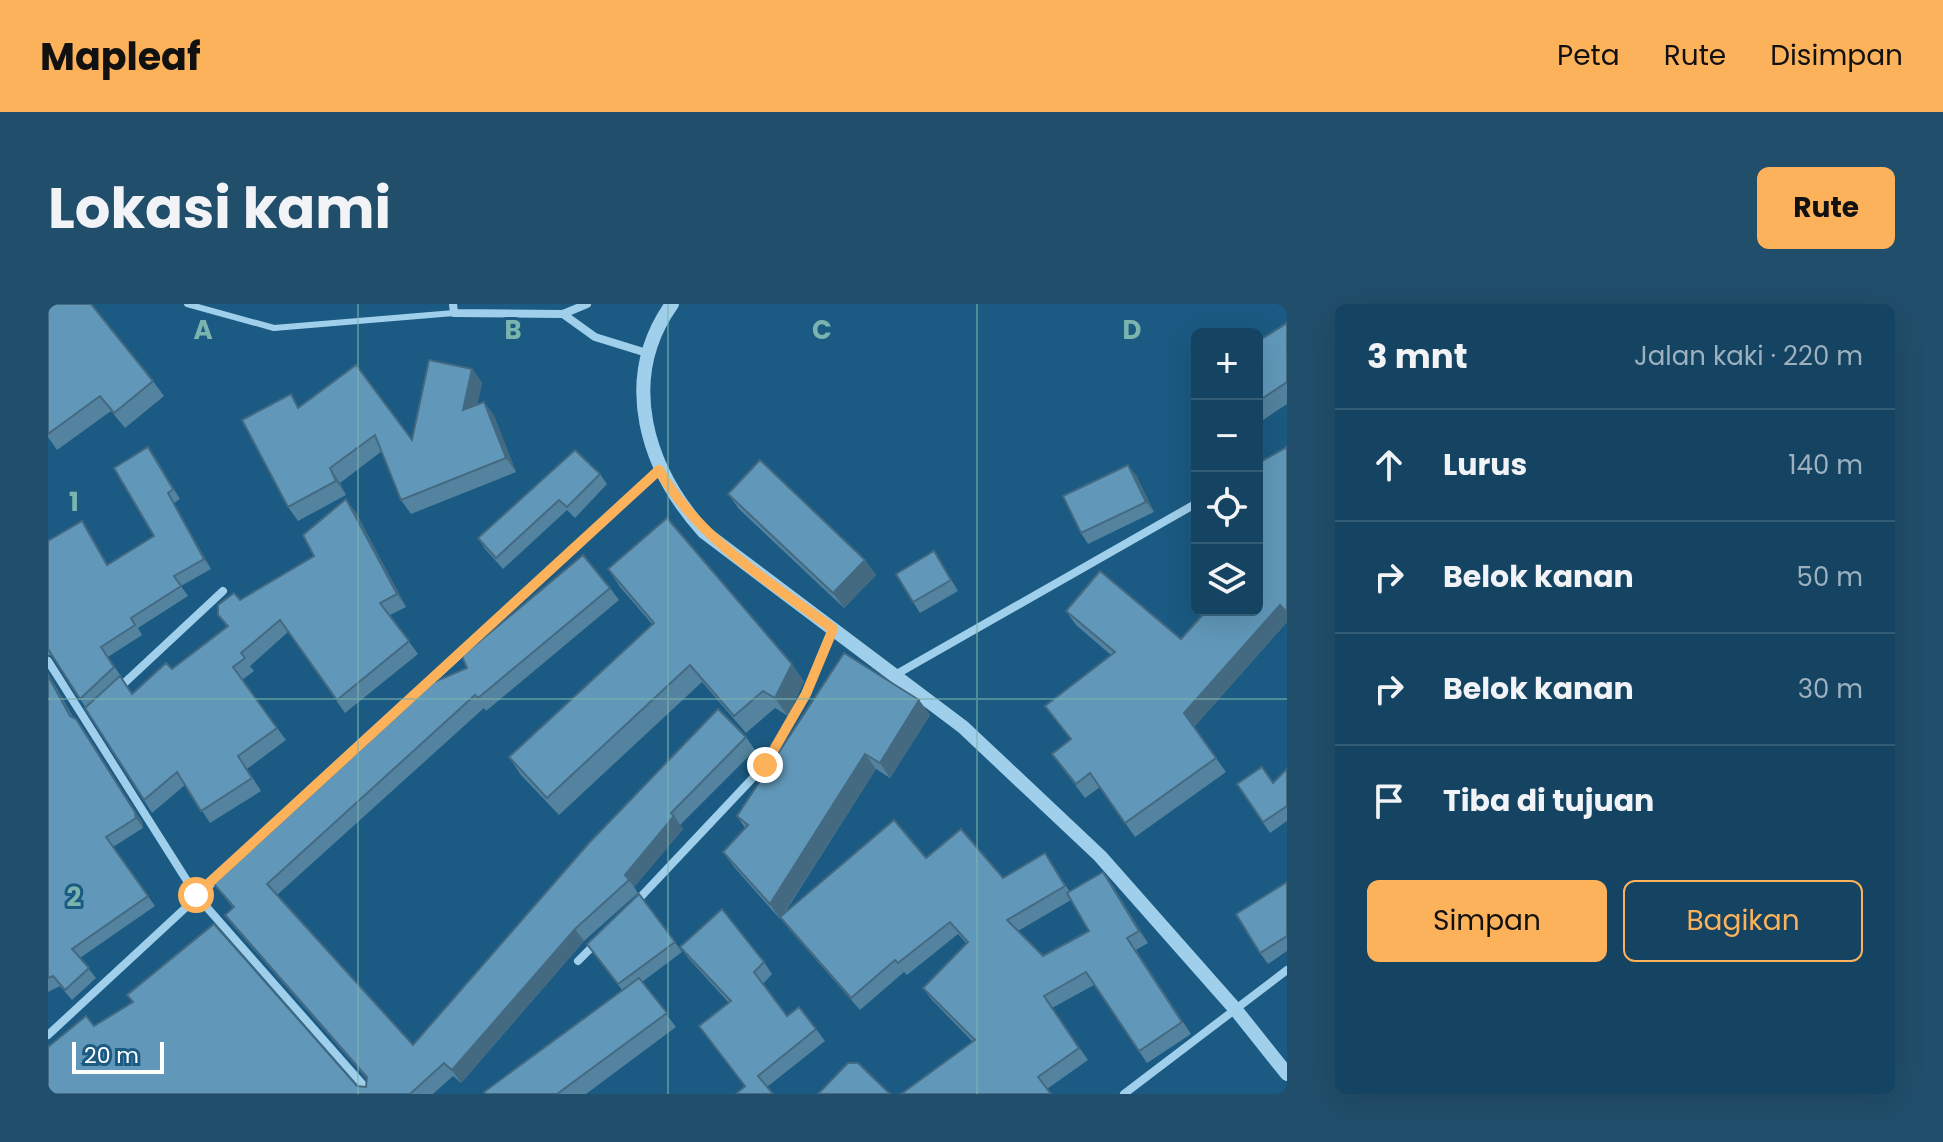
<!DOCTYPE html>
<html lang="id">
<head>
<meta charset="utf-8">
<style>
  body { margin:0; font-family:Poppins,sans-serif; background:#214e6b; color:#f1f3f6 }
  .controls { position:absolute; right:24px; top:24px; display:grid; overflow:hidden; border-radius:12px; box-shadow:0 8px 32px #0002 }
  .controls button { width:72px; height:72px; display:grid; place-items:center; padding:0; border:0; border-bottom:2px solid #335c77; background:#144462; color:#f1f3f6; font:40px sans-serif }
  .scale { position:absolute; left:24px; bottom:20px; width:92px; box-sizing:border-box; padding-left:8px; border:4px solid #fff; border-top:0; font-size:22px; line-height:28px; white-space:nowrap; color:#fff; -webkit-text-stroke:6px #1b5a82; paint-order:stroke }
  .stop { position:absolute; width:24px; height:24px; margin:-18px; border:6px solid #fcb15b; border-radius:50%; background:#fff }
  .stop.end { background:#fcb15b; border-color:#fff; box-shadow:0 2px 8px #0008 }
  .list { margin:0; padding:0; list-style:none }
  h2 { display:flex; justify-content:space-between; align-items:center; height:104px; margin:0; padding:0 32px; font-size:34px }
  h2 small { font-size:26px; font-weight:400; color:#9db0be }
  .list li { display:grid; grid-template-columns:52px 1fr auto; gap:24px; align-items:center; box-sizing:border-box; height:112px; padding:0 32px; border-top:2px solid #335c77 }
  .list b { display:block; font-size:30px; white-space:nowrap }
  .list em { font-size:26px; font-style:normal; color:#9db0be }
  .actions { display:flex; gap:16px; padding:24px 32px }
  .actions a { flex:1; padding:18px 0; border:2px solid #fcb15b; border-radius:12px; text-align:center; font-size:28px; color:#fcb15b }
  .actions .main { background:#fcb15b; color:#111 }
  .icon { flex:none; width:44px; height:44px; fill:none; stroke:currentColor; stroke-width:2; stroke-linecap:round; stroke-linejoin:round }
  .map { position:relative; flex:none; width:1239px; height:790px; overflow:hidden; border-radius:12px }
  header { display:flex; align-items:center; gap:48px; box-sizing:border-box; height:112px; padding:0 40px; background:#fcb15b; color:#111 }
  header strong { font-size:38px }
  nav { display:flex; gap:44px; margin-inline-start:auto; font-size:28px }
  .intro { display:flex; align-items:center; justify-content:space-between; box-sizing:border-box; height:192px; padding:0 48px }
  h1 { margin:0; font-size:56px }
  .button { padding:20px 36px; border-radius:12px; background:#fcb15b; color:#111; font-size:28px; font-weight:700 }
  main { display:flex; gap:48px; padding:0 48px }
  aside { flex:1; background:#144462; border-radius:12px; box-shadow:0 8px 32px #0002 }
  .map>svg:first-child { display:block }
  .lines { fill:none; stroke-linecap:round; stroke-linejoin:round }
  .service { stroke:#9fcfea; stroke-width:6 }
  .minor { stroke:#9fcfea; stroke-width:8 }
  .tertiary { stroke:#9fcfea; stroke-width:14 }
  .wall { fill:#53839f; fill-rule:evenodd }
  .shaded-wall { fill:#446a82 }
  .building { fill:#6198b9; stroke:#446a82; stroke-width:2 }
  .route { stroke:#fcb15b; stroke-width:10 }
  .grid { fill:none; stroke:#7bb4af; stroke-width:2; stroke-opacity:0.55 }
  .grid-label { font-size:26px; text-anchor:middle; font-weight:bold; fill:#7bb4af; stroke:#1b5a82; stroke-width:6; stroke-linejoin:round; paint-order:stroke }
</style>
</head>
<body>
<header>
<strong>Mapleaf</strong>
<nav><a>Peta</a><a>Rute</a><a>Disimpan</a></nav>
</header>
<div class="intro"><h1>Lokasi kami</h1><a class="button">Rute</a></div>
<main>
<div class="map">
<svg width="1239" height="790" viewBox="0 0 1239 790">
  <rect width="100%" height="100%" fill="#1b5a82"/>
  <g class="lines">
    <path class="service" d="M139 0 226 24 406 9"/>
    <g class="minor">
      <path d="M405 0 406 9 515 10 539 0"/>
      <path d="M515 10 547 33 602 50"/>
      <path d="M0 357 148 591 323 790"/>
      <path d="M847 371 1149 199"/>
      <path d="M71 384 175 287"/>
      <path d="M586 600 717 461 758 390 785 325"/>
      <path d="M530 657 549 638"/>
      <path d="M0 731 611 166"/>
      <path d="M1076 790 1239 666"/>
    </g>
    <path class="tertiary" d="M624 0C570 76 599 165 656 228L915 423 1052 552 1188 706 1239 770"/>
  </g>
  <g class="wall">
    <path d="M0 0 105 77 116 92 77 124 63 107 9 146 0 133Z"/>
    <path d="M1239 19V100L1212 118 1209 114V38Z"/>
    <path d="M424 65 434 79 429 101 436 98 446 112 468 168 363 210 353 196 334 147 292 179 298 191 250 217 240 203 252 103 364 136Z"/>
    <path d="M1239 143V318L1146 423 1178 468 1087 533 1052 483 1037 494 1004 450 1023 436 997 402 1063 351 1028 321 1018 307 1133 335 1209 306Z"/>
    <path d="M107 153 132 195 126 199 163 265 133 282 140 292 90 324 94 331 60 353 85 390 124 365 179 323 170 311 192 296 266 252 307 207 358 303 342 311 370 350 297 409 240 328 202 362 206 367 194 376 238 436 199 465 213 487 162 519 137 481 104 509 5 352 0 351V237L34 217 60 261 106 232Z"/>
    <path d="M552 170 559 180 527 214 519 206 455 265 437 245 430 234Z"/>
    <path d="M1088 171 1106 208 1040 240 1033 229Z"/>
    <path d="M680 190 817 256 828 271 796 304 691 205Z"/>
    <path d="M886 247 910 287 872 309 865 298Z"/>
    <path d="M560 265 756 377 740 412 727 404 698 429 654 378 511 511 473 471 461 453 604 320 572 283Z"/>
    <path d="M562 284 571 296 438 407 436 404 229 591 365 741 698 433 707 446 632 521 635 525 586 583 590 589 536 637 413 779 405 772 385 790H0L309 782 318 783 319 775 186 623 177 611 185 604 166 580 419 364Z"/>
    <path d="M0 369 25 413 94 518 95 524 65 543 107 602 32 654 48 674 24 696 12 682 0 688Z"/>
    <path d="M871 396 882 411 842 474 828 465 736 610 878 554 955 574 997 549 1022 588 1058 571 1100 639 1088 646 1143 730 1099 759 1046 681 1004 704 1040 756 999 785 925 738 884 696 875 684 919 640 910 630 859 671 856 668 812 706 741 625 733 614 732 615 686 563 675 548 697 524 689 512ZM1023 596 1041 627 995 652 970 627Z"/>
    <path d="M1239 465V517L1222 529 1189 480 1225 478Z"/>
    <path d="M1239 578V647L1220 660 1212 649Z"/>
    <path d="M591 590 634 648 594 678 628 723 538 790H438L574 686 539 640Z"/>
    <path d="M632 643 716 658 724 670 715 680 739 712 768 725 777 737 719 783 697 782 651 722 681 699 641 655Z"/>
  </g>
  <g class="shaded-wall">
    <path d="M424 65 434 79 425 120 415 106Z"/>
    <path d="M436 98 446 112 468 168 458 154Z"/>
    <path d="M100 143 107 153 132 195 125 185Z"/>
    <path d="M1080 161 1088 171 1106 208 1098 198Z"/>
    <path d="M282 164 292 179 298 191 288 177Z"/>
    <path d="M120 189 126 199 163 265 156 255Z"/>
    <path d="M298 195 307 207 358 303 349 290Z"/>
    <path d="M817 256 828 271 796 304 785 289Z"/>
    <path d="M1232 301 1239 310V318L1146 423 1136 409Z"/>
    <path d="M744 360 756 377 740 412 727 394Z"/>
    <path d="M0 369 29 422 22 412 0 372Z"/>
    <path d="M871 396 882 411 842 474 832 459Z"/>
    <path d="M35 425 94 518 95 524 88 514Z"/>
    <path d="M817 450 828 465 732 615 722 600Z"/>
    <path d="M626 512 635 525 586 583 577 571Z"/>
    <path d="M1058 571 1066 584 1100 639 1091 627Z"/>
    <path d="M527 625 536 637 413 779 404 766Z"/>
  </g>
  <g class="building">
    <path d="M0 0H43L105 77 66 109 52 92 0 130Z"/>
    <path d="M1239 19V78L1209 98V38Z"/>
    <path d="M381 56 424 65 415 106 436 98 458 154 353 196 327 131 282 164 288 177 240 203 194 116 243 90 250 104 308 61 364 136Z"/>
    <path d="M100 143 125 185 120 189 156 255 126 272 133 282 83 314 87 321 53 343 66 363 32 395 0 345V237L34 217 59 261 106 232 66 164Z"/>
    <path d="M1239 143V308L1232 301 1136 409 1168 454 1077 519 1042 469 1028 480 1004 450 1023 435 997 402 1067 348 1018 307 1052 267 1133 335 1159 306H1209V160Z"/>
    <path d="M527 146 552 170 519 203 511 196 448 254 430 234Z"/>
    <path d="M712 156 817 256 785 289 680 190Z"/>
    <path d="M1080 161 1098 198 1033 229 1015 192Z"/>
    <path d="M298 195 349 290 332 299 361 337 289 396 232 316 193 349 197 354 185 363 229 424 190 452 204 474 153 507 129 468 96 496 37 404 72 372 84 390 118 359 124 365 180 322 170 311V301L186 289 192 296 266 252 255 231Z"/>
    <path d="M619 214 744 360 727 394 715 387 686 412 642 361 499 494 461 453 606 319 560 265Z"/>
    <path d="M886 247 903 276 865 298 848 270Z"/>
    <path d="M535 251 562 284 430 394 427 391 219 580 365 741 541 539 670 405 698 433 623 509 626 512 577 571 581 576 527 625 404 766 396 759 362 790H0V743L38 712 46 722 85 698 79 691 166 620 309 782 318 783 319 773 177 611 186 603 166 580 386 378 419 364 414 352Z"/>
    <path d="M796 349 871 396 832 459 817 450 722 600 675 548 700 521 689 512Z"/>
    <path d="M0 372 22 412 28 415 87 508 88 514 58 533 100 592 24 645 41 664 17 686 5 672 0 674Z"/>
    <path d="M1214 463 1225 479 1239 465V502L1215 518 1189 480Z"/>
    <path d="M846 516 878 554 913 525 955 574 997 549 1017 582 959 616 995 652 1041 627 1019 589 1055 568 1091 627 1079 634 1134 718 1091 747 1038 668 996 692 1031 744 990 773 1003 790H853L927 736 875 684 920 638 902 618 850 659 847 656 803 694 732 613Z"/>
    <path d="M1239 578V632L1212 649 1188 610Z"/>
    <path d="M591 590 627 638 570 680 539 640Z"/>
    <path d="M674 605 716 658 706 668 739 712 751 703 768 725 710 772 725 790H688L697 782 651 722 683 697 632 643Z"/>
    <path d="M591 674 619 709 509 790H438L436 788Z"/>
    <path d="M800 759H810L842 790H770Z"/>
  </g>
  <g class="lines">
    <path class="route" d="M148 591 611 166C651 236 721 277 785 325L758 390 717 461"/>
  </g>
  <path class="grid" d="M310 0V790M620 0V790M929 0V790M0 395H1239"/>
  <g class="grid-label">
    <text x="155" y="35">A</text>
    <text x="465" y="35">B</text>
    <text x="774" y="35">C</text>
    <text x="1084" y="35">D</text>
    <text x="26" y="207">1</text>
    <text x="26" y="602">2</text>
  </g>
</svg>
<div class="controls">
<button>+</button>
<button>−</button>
<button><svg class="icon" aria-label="locate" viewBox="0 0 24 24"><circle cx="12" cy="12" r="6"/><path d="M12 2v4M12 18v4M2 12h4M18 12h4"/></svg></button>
<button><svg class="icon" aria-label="layers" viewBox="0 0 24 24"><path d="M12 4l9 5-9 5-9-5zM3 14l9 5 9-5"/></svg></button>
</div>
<div class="scale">20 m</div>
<div class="stop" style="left:148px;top:591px"></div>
<div class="stop end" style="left:717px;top:461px"></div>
</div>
<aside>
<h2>3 mnt<small>Jalan kaki · 220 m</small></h2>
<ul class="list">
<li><svg class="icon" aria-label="ahead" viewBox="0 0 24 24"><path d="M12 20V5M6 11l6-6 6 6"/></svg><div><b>Lurus</b></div><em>140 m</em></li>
<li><svg class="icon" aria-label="right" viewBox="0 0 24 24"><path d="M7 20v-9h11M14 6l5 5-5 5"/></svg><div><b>Belok kanan</b></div><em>50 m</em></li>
<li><svg class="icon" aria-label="right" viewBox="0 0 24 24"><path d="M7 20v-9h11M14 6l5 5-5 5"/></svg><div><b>Belok kanan</b></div><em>30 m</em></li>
<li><svg class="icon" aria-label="arrive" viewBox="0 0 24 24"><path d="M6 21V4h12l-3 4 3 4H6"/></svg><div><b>Tiba di tujuan</b></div></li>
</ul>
<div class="actions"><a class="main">Simpan</a><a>Bagikan</a></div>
</aside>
</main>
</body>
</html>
